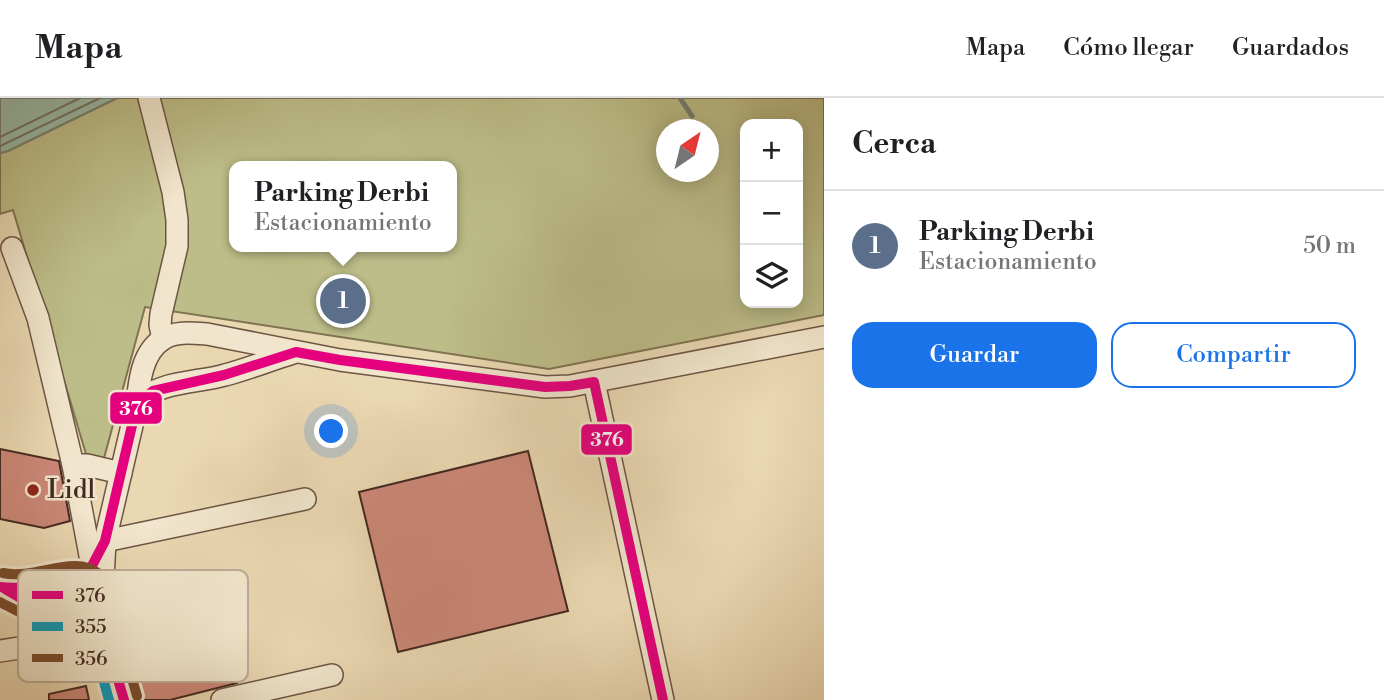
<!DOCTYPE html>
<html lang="es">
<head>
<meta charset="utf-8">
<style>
  body { margin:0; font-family:"Libre Bodoni",serif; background:#f2f2f2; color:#202124 }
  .controls { position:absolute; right:21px; top:21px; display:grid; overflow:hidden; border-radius:14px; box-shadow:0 4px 18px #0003 }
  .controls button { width:63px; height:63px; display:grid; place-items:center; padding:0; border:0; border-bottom:2px solid #e0e0e0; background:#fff; color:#202124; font:35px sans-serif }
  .compass { position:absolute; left:656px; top:21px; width:63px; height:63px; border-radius:50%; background:#fff; box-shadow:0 4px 18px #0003; rotate:35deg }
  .you { position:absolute; left:332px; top:334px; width:24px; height:24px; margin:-18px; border:5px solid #fff; border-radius:50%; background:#1a73e8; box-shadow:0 0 0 10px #1a73e833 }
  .badge { display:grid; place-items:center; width:46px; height:46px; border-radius:50%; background:#1a73e8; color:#fff; font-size:23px; font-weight:700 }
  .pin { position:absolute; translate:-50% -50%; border:4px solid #fff; box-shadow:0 2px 7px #0006 }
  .popup { position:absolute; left:229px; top:63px; width:228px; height:91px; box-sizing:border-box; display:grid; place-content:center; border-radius:14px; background:#fff; filter:drop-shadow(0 2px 5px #0005); font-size:23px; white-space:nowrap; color:#757577 }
  .popup b { font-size:26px; color:#202124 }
  .popup::after { content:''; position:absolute; left:50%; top:100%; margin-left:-14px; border:14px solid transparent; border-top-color:#fff }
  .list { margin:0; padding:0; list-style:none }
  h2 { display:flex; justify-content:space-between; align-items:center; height:91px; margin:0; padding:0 28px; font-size:30px }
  h2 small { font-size:23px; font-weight:400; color:#757577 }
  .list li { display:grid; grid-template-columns:46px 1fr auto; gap:21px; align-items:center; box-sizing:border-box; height:112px; padding:0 28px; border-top:2px solid #e0e0e0 }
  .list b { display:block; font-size:26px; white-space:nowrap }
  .list p { margin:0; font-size:23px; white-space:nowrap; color:#757577 }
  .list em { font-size:23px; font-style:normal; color:#757577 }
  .actions { display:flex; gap:14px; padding:21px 28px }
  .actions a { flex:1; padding:16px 0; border:2px solid #1a73e8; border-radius:21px; text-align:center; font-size:24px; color:#1a73e8 }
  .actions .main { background:#1a73e8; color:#fff }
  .icon { flex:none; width:38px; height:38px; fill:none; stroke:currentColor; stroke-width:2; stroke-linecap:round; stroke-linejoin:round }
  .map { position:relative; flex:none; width:824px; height:602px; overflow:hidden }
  header { display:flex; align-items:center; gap:42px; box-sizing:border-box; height:98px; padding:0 35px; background:#fff; border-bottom:2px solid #e0e0e0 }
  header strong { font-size:33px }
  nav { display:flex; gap:38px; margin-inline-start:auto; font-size:24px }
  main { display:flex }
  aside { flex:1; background:#fff }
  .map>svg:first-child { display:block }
  .green { fill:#bcbd88; stroke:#807354; stroke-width:2; fill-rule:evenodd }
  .water { fill:#98baa8; stroke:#768072; stroke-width:2 }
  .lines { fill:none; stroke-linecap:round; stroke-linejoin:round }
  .shore { stroke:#6e7264; stroke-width:2 }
  .stream { stroke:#768072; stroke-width:5 }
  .building { fill:#cc8879; stroke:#432920; stroke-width:2 }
  .minor-casing { stroke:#6d5544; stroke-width:24 }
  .minor { stroke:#f1e6cd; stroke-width:21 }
  .bus-1-casing { stroke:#f1e6cd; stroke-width:16 }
  .bus-2-casing { stroke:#f1e6cd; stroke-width:16 }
  .bus-3-casing { stroke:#f1e6cd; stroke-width:16 }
  .bus-1 { stroke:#e5007d; stroke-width:10 }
  .bus-2 { stroke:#079cbd; stroke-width:10 }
  .bus-3 { stroke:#7a4b2a; stroke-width:10 }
  .poi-dot { fill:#8f2418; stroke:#f1e6cd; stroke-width:2.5 }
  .labels { text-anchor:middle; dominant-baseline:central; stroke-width:5; stroke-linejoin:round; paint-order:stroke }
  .poi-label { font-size:26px; fill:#432920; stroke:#f1e6cd; text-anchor:start }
  .key { fill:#f1e6cd; stroke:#bdad99; stroke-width:2 }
  .key-label { font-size:19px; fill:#432920 }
  .line-badge { stroke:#f1e6cd; stroke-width:2.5 }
  .badge-label { font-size:19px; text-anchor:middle; font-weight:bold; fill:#fff }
</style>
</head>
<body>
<header>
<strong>Mapa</strong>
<nav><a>Mapa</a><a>Cómo llegar</a><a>Guardados</a></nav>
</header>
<main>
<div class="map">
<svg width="824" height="602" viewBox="0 0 824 602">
  <rect width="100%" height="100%" fill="#ead8b2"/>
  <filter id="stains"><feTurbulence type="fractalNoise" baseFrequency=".00286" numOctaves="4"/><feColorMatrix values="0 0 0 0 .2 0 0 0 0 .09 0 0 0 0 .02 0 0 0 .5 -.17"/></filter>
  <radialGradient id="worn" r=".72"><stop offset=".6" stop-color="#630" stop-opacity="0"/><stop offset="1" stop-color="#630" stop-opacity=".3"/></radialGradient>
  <path class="green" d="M117 0H824V217L549 271 145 209 104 360 86 356 13 112 0 116V55L8 53ZM745 26H798V205H745ZM666 32H708V74H666ZM234 68H452V149H234Z"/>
  <path class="water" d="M0 0H117L8 53 0 55Z"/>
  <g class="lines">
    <g class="shore">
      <path d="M0 39 80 0"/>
      <path d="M0 48 100 0"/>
    </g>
    <path class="stream" d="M680 0 692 18"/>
  </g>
  <g class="building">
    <path d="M0 351 59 363 70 423 44 430 0 421Z"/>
    <path d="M528 353 568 513 398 554 359 394Z"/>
    <path d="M228 534 237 585 170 602H137L125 556Z"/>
    <path d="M86 588 89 602H49V596Z"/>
  </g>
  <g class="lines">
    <g class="minor-casing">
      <g id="minor">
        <path d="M149 0 173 94 177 122V148L161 216 160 227 163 241"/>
        <path d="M12 150 38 220 73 367 92 468"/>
        <path d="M594 284 663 602"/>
        <path d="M137 306C156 283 198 285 225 277 248 271 270 262 293 255"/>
        <path d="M73 367H87L121 375"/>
        <path d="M105 443 305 401"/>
        <circle cx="73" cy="512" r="30"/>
        <path d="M0 489 27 490 60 485"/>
        <path d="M102 500 105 443 137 306C139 284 142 254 163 241 175 233 193 235 207 236L340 262 545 289 570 288 824 239"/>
        <path d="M95 533 114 568 124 602"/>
        <path d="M0 553 26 549 56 537"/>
        <path d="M222 602 332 577"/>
      </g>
    </g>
    <use href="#minor" class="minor"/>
    <g class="bus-1-casing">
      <g id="bus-1">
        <path d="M0 489C29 493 55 481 84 483L105 443 137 306 153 293 224 277 296 254 340 262 545 289 570 288 594 284 663 602"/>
        <path d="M5 491 41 512C45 518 45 522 49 528 59 546 81 544 95 533L114 568 124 602"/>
      </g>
    </g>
    <g class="bus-2-casing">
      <g id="bus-2">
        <path d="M71 497C93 496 93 520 76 528L64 525 57 510 49 501Z"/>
        <path d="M83 540 101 573 109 602"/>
      </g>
    </g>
    <g class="bus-3-casing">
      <g id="bus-3">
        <path d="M0 504C10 510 25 515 32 524 34 526 35 531 37 534 41 544 50 551 61 554 114 570 140 490 88 470 66 462 31 481 3 475"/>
        <path d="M107 526 127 563 137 598"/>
      </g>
    </g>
    <use href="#bus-1" class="bus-1"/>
    <use href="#bus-2" class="bus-2"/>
    <use href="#bus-3" class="bus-3"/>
  </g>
  <circle class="poi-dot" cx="33" cy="392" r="7"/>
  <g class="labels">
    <g class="poi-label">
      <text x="47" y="392">Lidl</text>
    </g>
  </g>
  <rect x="18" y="472" width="230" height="112" rx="10" class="key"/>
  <rect x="32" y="493" width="31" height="8" fill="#e5007d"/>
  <rect x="32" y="524" width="31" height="9" fill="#079cbd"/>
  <rect x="32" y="556" width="31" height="8" fill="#7a4b2a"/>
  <g class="key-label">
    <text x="75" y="504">376</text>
    <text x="75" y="535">355</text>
    <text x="75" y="567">356</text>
  </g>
  <g class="line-badge">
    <rect x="109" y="293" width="54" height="34" rx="7" fill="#e5007d"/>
    <rect x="580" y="325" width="53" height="33" rx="7" fill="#e5007d"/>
  </g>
  <g class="badge-label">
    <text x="136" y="317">376</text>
    <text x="607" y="348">376</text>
  </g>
  <rect width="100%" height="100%" filter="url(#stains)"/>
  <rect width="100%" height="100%" fill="url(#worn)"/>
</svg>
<div class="controls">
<button>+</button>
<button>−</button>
<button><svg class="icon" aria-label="layers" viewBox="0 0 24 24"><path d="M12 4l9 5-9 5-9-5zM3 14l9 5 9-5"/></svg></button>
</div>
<svg class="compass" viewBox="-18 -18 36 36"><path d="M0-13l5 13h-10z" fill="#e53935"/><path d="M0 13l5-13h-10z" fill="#757577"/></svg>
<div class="you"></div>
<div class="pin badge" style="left:343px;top:203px;background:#5c6f8a">1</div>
<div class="popup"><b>Parking Derbi</b>Estacionamiento</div>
</div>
<aside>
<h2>Cerca<small></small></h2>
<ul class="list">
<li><span class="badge" style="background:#5c6f8a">1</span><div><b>Parking Derbi</b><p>Estacionamiento</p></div><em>50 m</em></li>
</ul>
<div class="actions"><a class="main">Guardar</a><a>Compartir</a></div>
</aside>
</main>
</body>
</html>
